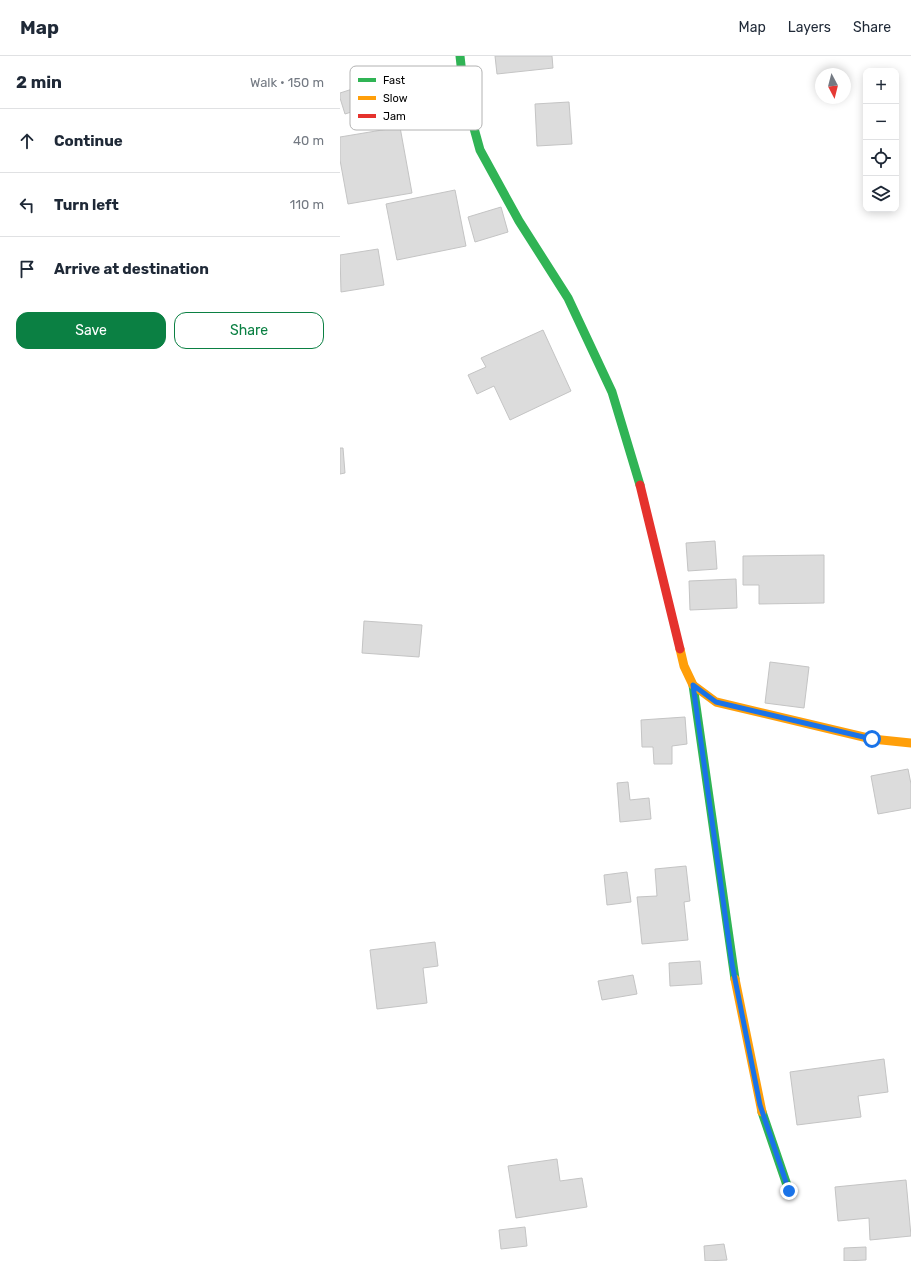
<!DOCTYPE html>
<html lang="en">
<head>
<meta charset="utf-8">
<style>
  body { margin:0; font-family:Rubik,sans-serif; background:#f6f6f7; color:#1f2937 }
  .controls { position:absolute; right:12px; top:12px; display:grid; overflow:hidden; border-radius:8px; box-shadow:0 2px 10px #0003 }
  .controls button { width:36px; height:36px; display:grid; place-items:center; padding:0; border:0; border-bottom:1px solid #e0e1e3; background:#fff; color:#1f2937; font:20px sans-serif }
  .compass { position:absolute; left:475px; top:12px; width:36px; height:36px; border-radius:50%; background:#fff; box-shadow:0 2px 10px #0003; rotate:173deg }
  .stop { position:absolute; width:12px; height:12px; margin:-9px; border:3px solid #1a73e8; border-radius:50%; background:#fff }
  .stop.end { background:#1a73e8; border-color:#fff; box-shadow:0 1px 4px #0008 }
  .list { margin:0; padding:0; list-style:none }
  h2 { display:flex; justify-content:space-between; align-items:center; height:52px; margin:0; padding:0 16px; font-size:17px }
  h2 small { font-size:13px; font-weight:400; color:#747a83 }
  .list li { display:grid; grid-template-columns:26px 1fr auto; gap:12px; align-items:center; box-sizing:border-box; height:64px; padding:0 16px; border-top:1px solid #e0e1e3 }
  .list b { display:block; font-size:15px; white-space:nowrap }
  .list em { font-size:13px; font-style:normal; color:#747a83 }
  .actions { display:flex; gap:8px; padding:12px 16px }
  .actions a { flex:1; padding:9px 0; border:1px solid #0b8043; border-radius:12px; text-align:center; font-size:14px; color:#0b8043 }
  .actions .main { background:#0b8043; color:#fff }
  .icon { flex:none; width:22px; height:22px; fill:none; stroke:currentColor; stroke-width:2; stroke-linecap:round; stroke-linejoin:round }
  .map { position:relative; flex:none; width:571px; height:1205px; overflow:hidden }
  header { display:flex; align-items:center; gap:24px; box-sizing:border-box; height:56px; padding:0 20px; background:#fff; border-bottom:1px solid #e0e1e3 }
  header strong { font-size:19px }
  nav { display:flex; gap:22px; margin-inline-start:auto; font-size:14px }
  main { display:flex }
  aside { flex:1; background:#fff }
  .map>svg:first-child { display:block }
  .building { fill:#dcdcdc; stroke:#c4c4c4 }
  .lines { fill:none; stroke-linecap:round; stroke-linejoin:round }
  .fast { stroke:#30b455; stroke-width:9 }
  .slow { stroke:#ff9f0a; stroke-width:9 }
  .jam { stroke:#e5322d; stroke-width:9 }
  .route { stroke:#1a73e8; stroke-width:5 }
  .key { fill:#fff; stroke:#b2b2b2; stroke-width:1 }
  .key-label { font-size:11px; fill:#000 }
</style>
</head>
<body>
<header>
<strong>Map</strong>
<nav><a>Map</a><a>Layers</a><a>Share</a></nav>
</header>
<main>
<aside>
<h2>2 min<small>Walk · 150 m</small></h2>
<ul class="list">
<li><svg class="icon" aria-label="ahead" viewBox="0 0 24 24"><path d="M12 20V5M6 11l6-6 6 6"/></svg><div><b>Continue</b></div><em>40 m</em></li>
<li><svg class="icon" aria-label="left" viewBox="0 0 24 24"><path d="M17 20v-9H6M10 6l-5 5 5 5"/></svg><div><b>Turn left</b></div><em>110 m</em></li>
<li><svg class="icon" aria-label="arrive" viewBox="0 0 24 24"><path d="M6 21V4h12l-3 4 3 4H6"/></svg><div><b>Arrive at destination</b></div></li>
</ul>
<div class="actions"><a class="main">Save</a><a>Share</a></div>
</aside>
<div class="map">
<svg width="571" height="1205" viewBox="0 0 571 1205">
  <rect width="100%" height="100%" fill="#fff"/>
  <g class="building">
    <path d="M155 0H212L213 12 157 18Z"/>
    <path d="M34 26 40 47 5 58 0 42V37Z"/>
    <path d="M229 46 232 88 197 90 195 48Z"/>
    <path d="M60 71 72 137 8 148 0 104V81Z"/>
    <path d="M115 134 126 190 57 204 46 148Z"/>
    <path d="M161 151 168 176 135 186 128 161Z"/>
    <path d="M38 193 44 229 1 236 0 199Z"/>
    <path d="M203 274 231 335 170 364 154 330 137 338 128 319 146 311 141 302Z"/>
    <path d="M0 392H3L5 417 0 418Z"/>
    <path d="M375 485 377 513 348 515 346 487Z"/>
    <path d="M484 499V547L419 548V529H403V500Z"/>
    <path d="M396 523 397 552 350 554 349 525Z"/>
    <path d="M24 565 82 569 79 601 22 597Z"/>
    <path d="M430 606 469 611 464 652 425 647Z"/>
    <path d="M345 661 347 688 332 690V708H314L313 691H302L301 664Z"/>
    <path d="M568 713 571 728V752L538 758 531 720Z"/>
    <path d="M288 726 290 744 309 742 311 763 280 766 277 727Z"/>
    <path d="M346 810 350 845 344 846 348 884 302 888 297 841 317 840 315 813Z"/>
    <path d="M287 816 291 846 267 849 264 819Z"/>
    <path d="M95 886 98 910 83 912 87 947 37 953 30 894Z"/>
    <path d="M360 905 362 928 330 930 329 907Z"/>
    <path d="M293 919 297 938 262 944 258 925Z"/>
    <path d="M544 1003 548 1036 518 1040 521 1061 457 1069 450 1016Z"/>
    <path d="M217 1103 220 1125 242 1122 247 1151 176 1162 168 1110Z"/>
    <path d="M566 1124 571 1180 530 1184 529 1162 498 1165 495 1131Z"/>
    <path d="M185 1171 187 1190 161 1193 159 1174Z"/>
    <path d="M384 1188 387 1204 365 1205 364 1190Z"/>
    <path d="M526 1191V1204L504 1205V1192Z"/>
  </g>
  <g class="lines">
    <g class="fast">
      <path d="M120 0 124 36 140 94 179 165 228 242 272 336 300 429"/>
      <path d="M353 629 395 923"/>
      <path d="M422 1056 449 1135"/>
    </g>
    <g class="slow">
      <path d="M340 593 344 610 353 629 376 646 532 683 571 687"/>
      <path d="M395 923 422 1056"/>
    </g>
    <path class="jam" d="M300 429 340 593"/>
  </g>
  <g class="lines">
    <path class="route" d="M449 1135 420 1049 392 908 353 629 376 646 532 683"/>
  </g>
  <rect x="10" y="10" width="132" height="64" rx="6" class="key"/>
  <rect x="18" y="22" width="18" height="4" fill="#30b455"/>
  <rect x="18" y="40" width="18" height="4" fill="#ff9f0a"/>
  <rect x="18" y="58" width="18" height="4" fill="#e5322d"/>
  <g class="key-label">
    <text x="43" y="28">Fast</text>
    <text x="43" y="46">Slow</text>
    <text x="43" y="64">Jam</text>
  </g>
</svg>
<div class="controls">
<button>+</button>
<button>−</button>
<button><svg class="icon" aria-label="locate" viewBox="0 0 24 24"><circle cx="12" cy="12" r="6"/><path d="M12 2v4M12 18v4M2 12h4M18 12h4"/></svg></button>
<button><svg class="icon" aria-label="layers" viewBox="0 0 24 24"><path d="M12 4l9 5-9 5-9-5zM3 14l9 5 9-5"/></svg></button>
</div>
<svg class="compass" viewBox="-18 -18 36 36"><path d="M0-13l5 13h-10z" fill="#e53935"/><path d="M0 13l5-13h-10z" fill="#747a83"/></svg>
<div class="stop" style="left:532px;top:683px"></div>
<div class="stop end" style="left:449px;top:1135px"></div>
</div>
</main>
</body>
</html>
